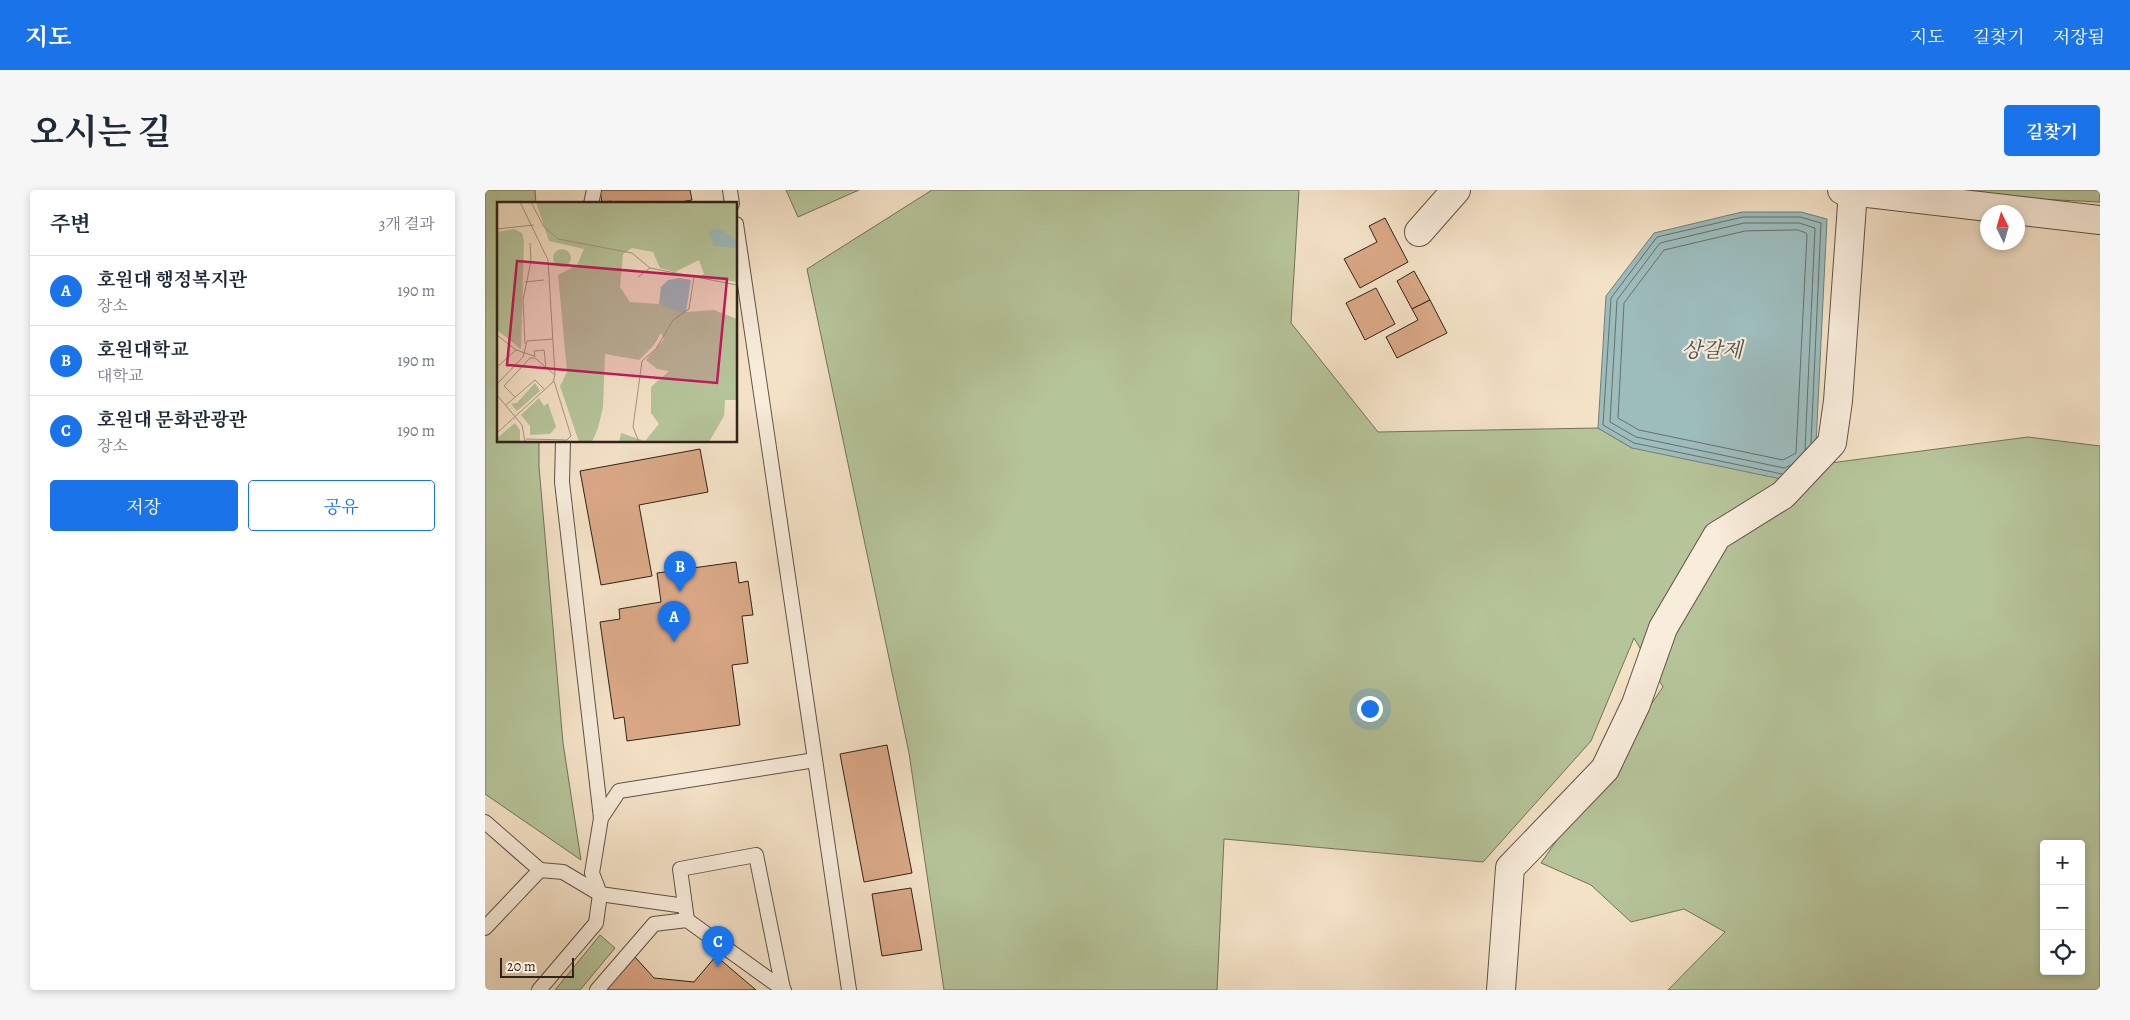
<!DOCTYPE html>
<html lang="ko">
<head>
<meta charset="utf-8">
<style>
  body { margin:0; font-family:Alegreya,"Noto Serif KR",serif; background:#f6f6f7; color:#1f2937 }
  .controls { position:absolute; right:15px; bottom:15px; display:grid; overflow:hidden; border-radius:5px; box-shadow:0 2px 8px #0003 }
  .controls button { width:45px; height:45px; display:grid; place-items:center; padding:0; border:0; border-bottom:1px solid #e0e1e3; background:#fff; color:#1f2937; font:25px sans-serif }
  .compass { position:absolute; left:1495px; top:15px; width:45px; height:45px; border-radius:50%; background:#fff; box-shadow:0 2px 8px #0003; rotate:355deg }
  .scale { position:absolute; left:15px; bottom:12px; width:74px; box-sizing:border-box; padding-left:5px; border:2px solid #2f231a; border-top:0; font-size:14px; line-height:18px; white-space:nowrap; color:#2f231a; -webkit-text-stroke:4px #f8ecdb; paint-order:stroke }
  .you { position:absolute; left:884px; top:518px; width:18px; height:18px; margin:-12px; border:4px solid #fff; border-radius:50%; background:#1a73e8; box-shadow:0 0 0 8px #1a73e833 }
  .badge { display:grid; place-items:center; width:32px; height:32px; border-radius:50%; background:#1a73e8; color:#fff; font-size:16px; font-weight:700 }
  .pin { position:absolute; translate:-50% -41px; filter:drop-shadow(0 1px 2px #0008) }
  .pin::after { content:''; position:absolute; top:26px; width:18px; height:15px; background:inherit; clip-path:polygon(0 0,100% 0,50% 100%) }
  .list { margin:0; padding:0; list-style:none }
  h2 { display:flex; justify-content:space-between; align-items:center; height:65px; margin:0; padding:0 20px; font-size:21px }
  h2 small { font-size:16px; font-weight:400; color:#747a83 }
  .list li { display:grid; grid-template-columns:32px 1fr auto; gap:15px; align-items:center; box-sizing:border-box; height:70px; padding:0 20px; border-top:1px solid #e0e1e3 }
  .list b { display:block; font-size:19px; white-space:nowrap }
  .list p { margin:0; font-size:16px; white-space:nowrap; color:#747a83 }
  .list em { font-size:16px; font-style:normal; color:#747a83 }
  .actions { display:flex; gap:10px; padding:15px 20px }
  .actions a { flex:1; padding:11px 0; border:1px solid #1a73e8; border-radius:5px; text-align:center; font-size:18px; color:#1a73e8 }
  .actions .main { background:#1a73e8; color:#fff }
  .icon { flex:none; width:28px; height:28px; fill:none; stroke:currentColor; stroke-width:2; stroke-linecap:round; stroke-linejoin:round }
  .map { position:relative; flex:none; width:1615px; height:800px; overflow:hidden; border-radius:5px }
  header { display:flex; align-items:center; gap:30px; box-sizing:border-box; height:70px; padding:0 25px; background:#1a73e8; color:#fff }
  header strong { font-size:24px }
  nav { display:flex; gap:28px; margin-inline-start:auto; font-size:18px }
  .intro { display:flex; align-items:center; justify-content:space-between; box-sizing:border-box; height:120px; padding:0 30px }
  h1 { margin:0; font-size:35px }
  .button { padding:12px 22px; border-radius:5px; background:#1a73e8; color:#fff; font-size:18px; font-weight:700 }
  main { display:flex; gap:30px; padding:0 30px }
  aside { flex:1; background:#fff; border-radius:5px; box-shadow:0 2px 8px #0003 }
  .map>svg:first-child { display:block }
  .green { fill:#b6c49a; stroke:#72745a; fill-rule:evenodd }
  .water { fill:#9dbcbc; stroke:#717f7b }
  .lines { fill:none; stroke-linecap:round; stroke-linejoin:round }
  .shore { stroke:#66706b; stroke-width:1 }
  .building { fill:#daa886; stroke:#2f231a }
  .lane-casing { stroke:#605345; stroke-width:16 }
  .street-casing { stroke:#605345; stroke-width:30 }
  .lane { stroke:#f8ecdb; stroke-width:14 }
  .street { stroke:#f8ecdb; stroke-width:28 }
  .labels { text-anchor:middle; dominant-baseline:central; stroke-width:4.5; stroke-linejoin:round; paint-order:stroke }
  .water-label { font-size:21px; font-style:italic; fill:#50514b; stroke:#f8ecdb }
  .inset-road { fill:none; stroke:#a59682; stroke-width:1 }
  .view { fill:#c2185b; fill-opacity:0.15; stroke:#c2185b; stroke-width:2.5 }
  .inset-edge { fill:none; stroke:#2f231a; stroke-width:2.5 }
</style>
</head>
<body>
<header>
<strong>지도</strong>
<nav><a>지도</a><a>길찾기</a><a>저장됨</a></nav>
</header>
<div class="intro"><h1>오시는 길</h1><a class="button">길찾기</a></div>
<main>
<aside>
<h2>주변<small>3개 결과</small></h2>
<ul class="list">
<li><span class="badge">A</span><div><b>호원대 행정복지관</b><p>장소</p></div><em>190 m</em></li>
<li><span class="badge">B</span><div><b>호원대학교</b><p>대학교</p></div><em>190 m</em></li>
<li><span class="badge">C</span><div><b>호원대 문화관광관</b><p>장소</p></div><em>190 m</em></li>
</ul>
<div class="actions"><a class="main">저장</a><a>공유</a></div>
</aside>
<div class="map">
<svg width="1615" height="800" viewBox="0 0 1615 800">
  <rect width="100%" height="100%" fill="#f4e2c7"/>
  <filter id="stains"><feTurbulence type="fractalNoise" baseFrequency=".004" numOctaves="4"/><feColorMatrix values="0 0 0 0 .2 0 0 0 0 .09 0 0 0 0 .02 0 0 0 .5 -.17"/></filter>
  <radialGradient id="worn" r=".72"><stop offset=".6" stop-color="#630" stop-opacity="0"/><stop offset="1" stop-color="#630" stop-opacity=".3"/></radialGradient>
  <g class="green">
    <path d="M0 0H50L51 14H14V251H54V277L78 553 96 670 0 604Z"/>
    <path d="M301 0H374L313 27Z"/>
    <path d="M447 0H814L806 133 893 242 1113 238 1147 258 1330 275 1543 247 1615 256V800H1183L1240 742 1199 719 1146 732 1106 695 1056 673 1178 497 1149 448 1106 551 998 672 739 649 732 800H459L424 563 322 79ZM1559 654H1596V781H1559Z"/>
    <path d="M1478 0H1615V12L1553 9Z"/>
    <path d="M115 745 130 758 95 800H70Z"/>
  </g>
  <path class="water" d="M1257 22H1316L1342 29 1330 275 1301 290 1147 258 1113 238 1121 106 1169 43Z"/>
  <g class="lines">
    <g class="shore">
      <path d="M1313 40 1321 43 1322 45 1311 263 1298 270 1154 240 1133 228 1139 113 1179 60 1260 41Z"/>
      <path d="M1306 275 1299 278 1151 247 1125 232 1132 110 1175 53 1259 33H1314L1330 38 1320 260"/>
      <path d="M1297 284 1149 253 1118 235 1126 108 1172 47 1258 27H1315L1336 33 1326 253"/>
    </g>
  </g>
  <g class="building">
    <path d="M115 0H205L207 10 183 14H127L126 11 117 13Z"/>
    <path d="M900 28 923 72 875 98 859 69 892 52 884 36Z"/>
    <path d="M929 81 945 110 927 119 912 91Z"/>
    <path d="M891 98 910 134 880 150 861 113Z"/>
    <path d="M945 110 962 143 912 168 901 147 933 130 927 119Z"/>
    <path d="M215 259 223 302 154 315 167 386 116 395 95 281Z"/>
    <path d="M251 372 254 393 263 391 268 425 257 426 263 473 247 475 255 535 142 551 139 527 129 529 115 432 135 429 134 419 176 412 172 383Z"/>
    <path d="M402 555 427 683 379 692 355 564Z"/>
    <path d="M426 698 437 760 397 766 387 704Z"/>
    <path d="M231 766 271 800H120L150 767 169 788 209 792Z"/>
  </g>
  <g class="lines">
    <g class="lane-casing">
      <g id="lane">
        <path d="M245 0 247 14"/>
        <path d="M106 14 109 0"/>
        <path d="M251 34 364 800"/>
        <path d="M78 251 77 292 116 628"/>
        <path d="M0 632 55 680"/>
        <path d="M202 730 195 679 271 665 298 799"/>
        <path d="M0 738 55 680 78 682 115 704 200 716"/>
        <path d="M54 800 111 733 115 704 107 683 116 628 134 601 330 570"/>
        <path d="M112 800 169 734 202 730 299 800"/>
      </g>
    </g>
    <g class="street-casing">
      <g id="street">
        <path d="M1357 0 1615 30"/>
        <path d="M934 42 971 0"/>
        <path d="M1016 800 1025 678 1120 579 1151 514 1178 438 1232 346 1298 305 1347 253 1353 211 1368 1"/>
      </g>
    </g>
    <use href="#lane" class="lane"/>
    <use href="#street" class="street"/>
  </g>
  <g class="labels">
    <g class="water-label">
      <text x="1227" y="160">상갈제</text>
    </g>
  </g>
  <g transform="translate(12 12)">
    <rect width="240" height="240" fill="#f4e2c7"/>
    <path d="M39 0H240V80L204 74 207 72 202 58 178 70 163 66 156 50 135 46 126 52 123 85 133 100 162 102 189 110 217 108 240 117V198H228L227 214 212 240H122L124 231 148 239 162 222 154 211V185L172 169 160 167 149 158 167 137 164 131 157 143 142 158 108 152 106 205 101 226 95 240H82L63 184 70 170 61 73 80 63 87 47 52 39ZM17 27 25 31 27 39 24 147 0 128V30ZM56 56a9 9 0 1 1 18 0a9 9 0 1 1-18 0ZM38 181 43 189 20 209 14 202 20 201ZM42 196 47 204 51 201 59 225 53 232 33 233V224L24 213ZM18 221 23 228V240H0V236Z" fill="#b6c49a"/>
    <path d="M221 26 240 38V46L217 44 211 30ZM183 76 194 78 189 110 185 111 162 102 164 85 171 78Z" fill="#9dbcbc"/>
    <path class="inset-road" d="M34 0 47 25 61 37 135 51 153 66 240 83M0 27 37 23M141 75 153 66M28 80 47 78M0 133 19 148M28 142 26 98 34 59 33 41M38 155 37 149 47 148 49 166M0 165 19 148 37 154M0 182 26 155 30 139 56 137M0 193 25 223 28 240M18 195 7 184 33 156H38L58 173M9 203 38 178 48 188M0 231 56 180 58 173 51 58 23 0M29 237 70 238 74 234 57 179M142 240 136 225 145 159 159 147 176 118 192 107 197 75"/>
    <path class="view" d="M20 59 230 77 220 181 10 163Z"/>
    <rect width="240" height="240" class="inset-edge"/>
  </g>
  <rect width="100%" height="100%" filter="url(#stains)"/>
  <rect width="100%" height="100%" fill="url(#worn)"/>
</svg>
<div class="controls">
<button>+</button>
<button>−</button>
<button><svg class="icon" aria-label="locate" viewBox="0 0 24 24"><circle cx="12" cy="12" r="6"/><path d="M12 2v4M12 18v4M2 12h4M18 12h4"/></svg></button>
</div>
<svg class="compass" viewBox="-18 -18 36 36"><path d="M0-13l5 13h-10z" fill="#e53935"/><path d="M0 13l5-13h-10z" fill="#747a83"/></svg>
<div class="scale">20 m</div>
<div class="you"></div>
<div class="pin badge" style="left:189px;top:452px">A</div>
<div class="pin badge" style="left:195px;top:402px">B</div>
<div class="pin badge" style="left:233px;top:777px">C</div>
</div>
</main>
</body>
</html>
